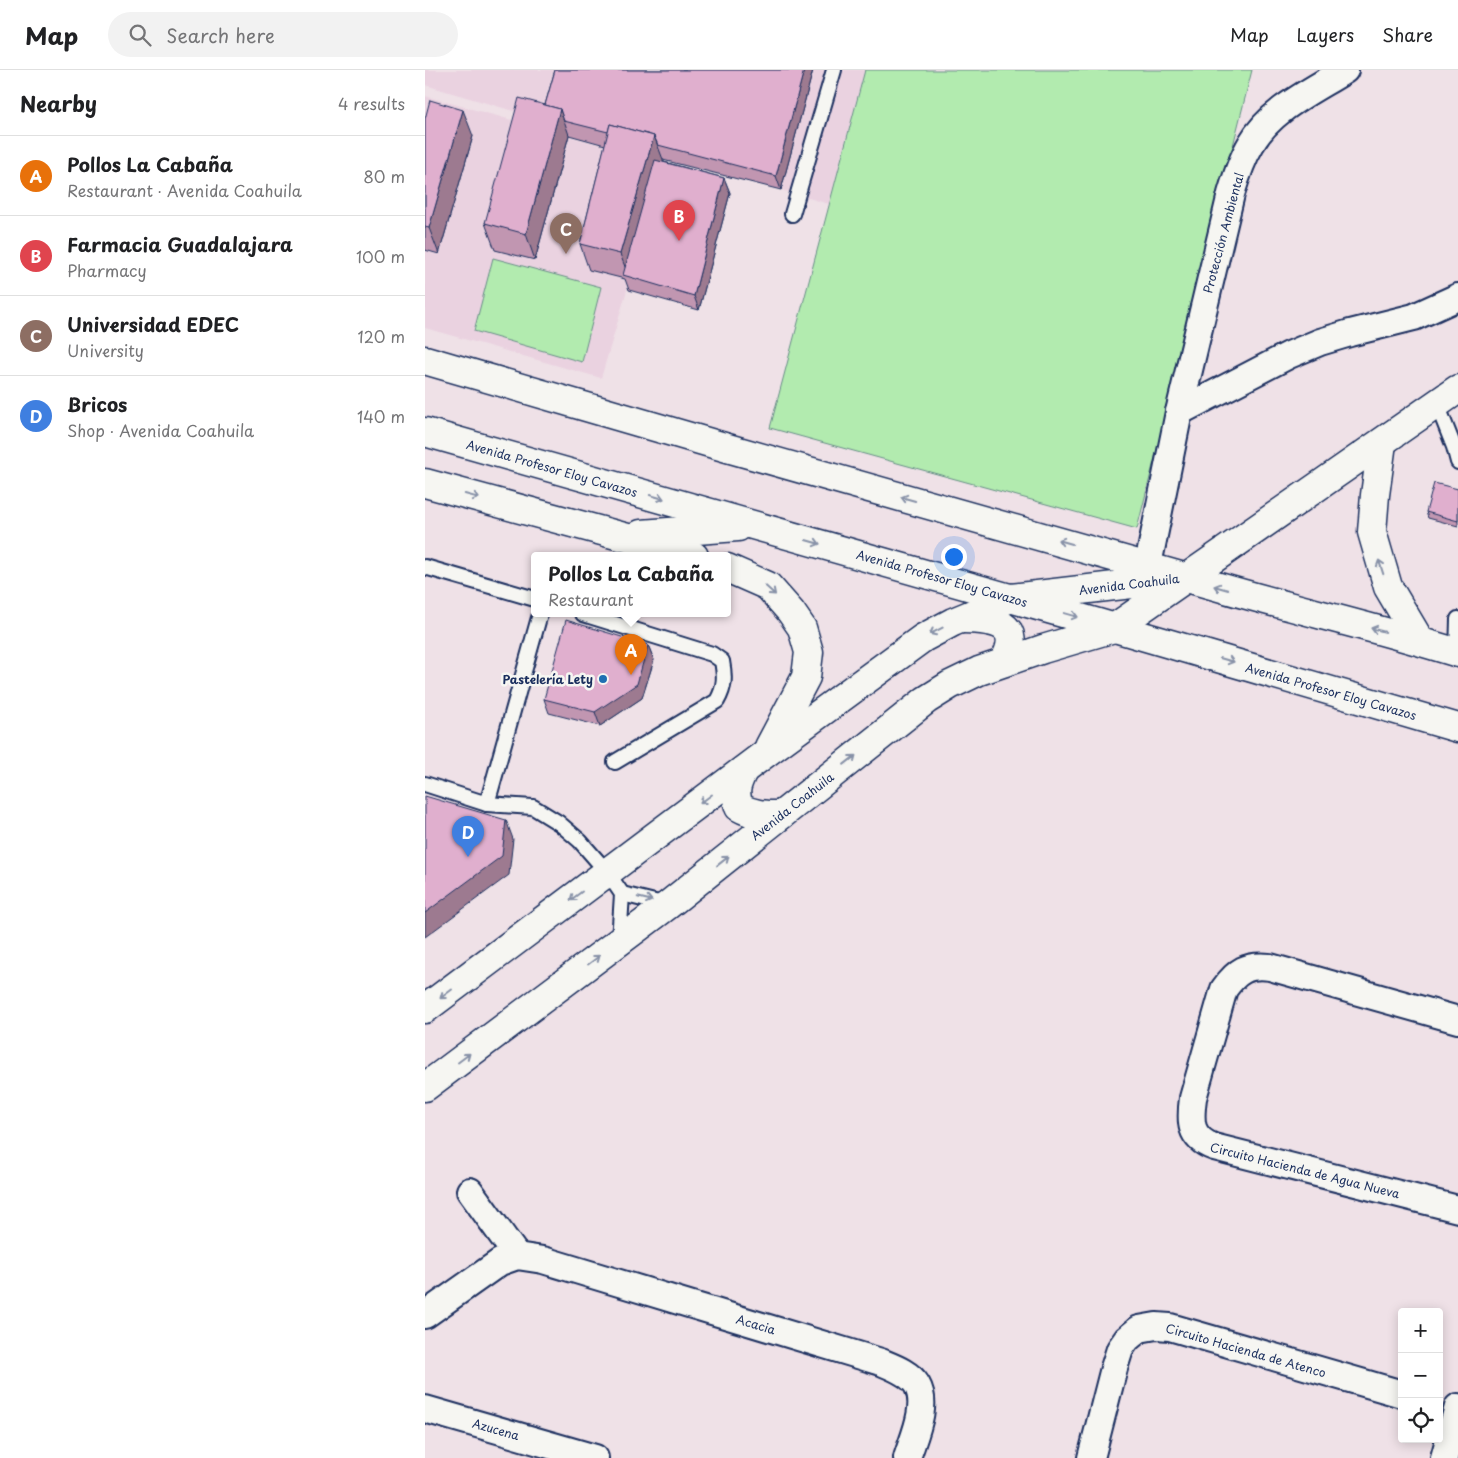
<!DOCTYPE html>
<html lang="en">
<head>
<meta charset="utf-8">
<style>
  body { margin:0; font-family:"Playpen Sans",sans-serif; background:#f2f2f2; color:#202124 }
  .controls { position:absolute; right:15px; bottom:15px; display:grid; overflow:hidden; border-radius:5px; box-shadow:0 2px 12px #0003 }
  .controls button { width:45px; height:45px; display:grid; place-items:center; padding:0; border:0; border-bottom:1px solid #e0e0e0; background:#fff; color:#202124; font:25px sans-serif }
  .you { position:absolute; left:528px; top:486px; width:18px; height:18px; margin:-12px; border:4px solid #fff; border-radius:50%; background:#1a73e8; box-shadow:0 0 0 8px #1a73e833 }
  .badge { display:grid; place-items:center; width:32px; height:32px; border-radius:50%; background:#1f6fb2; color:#fff; font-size:16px; font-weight:700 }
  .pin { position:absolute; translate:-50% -41px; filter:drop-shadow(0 1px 2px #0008) }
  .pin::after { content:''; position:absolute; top:26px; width:18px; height:15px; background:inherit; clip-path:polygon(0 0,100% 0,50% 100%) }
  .popup { position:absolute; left:106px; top:482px; width:200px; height:65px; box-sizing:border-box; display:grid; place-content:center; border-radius:5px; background:#fff; filter:drop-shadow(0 1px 4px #0005); font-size:16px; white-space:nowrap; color:#757577 }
  .popup b { font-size:19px; color:#202124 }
  .popup::after { content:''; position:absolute; left:50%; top:100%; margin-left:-10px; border:10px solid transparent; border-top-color:#fff }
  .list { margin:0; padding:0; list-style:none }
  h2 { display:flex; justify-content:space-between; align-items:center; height:65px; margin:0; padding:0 20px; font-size:21px }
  h2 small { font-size:16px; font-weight:400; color:#757577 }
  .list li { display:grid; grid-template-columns:32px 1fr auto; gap:15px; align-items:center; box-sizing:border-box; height:80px; padding:0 20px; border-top:1px solid #e0e0e0 }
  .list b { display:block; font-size:19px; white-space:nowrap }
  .list p { margin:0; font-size:16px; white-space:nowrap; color:#757577 }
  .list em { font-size:16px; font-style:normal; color:#757577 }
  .icon { flex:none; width:28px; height:28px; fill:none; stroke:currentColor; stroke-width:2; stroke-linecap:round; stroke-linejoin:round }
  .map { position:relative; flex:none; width:1033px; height:1388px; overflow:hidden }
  header { display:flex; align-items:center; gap:30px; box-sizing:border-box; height:70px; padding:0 25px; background:#fff; border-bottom:1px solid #e0e0e0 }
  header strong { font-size:24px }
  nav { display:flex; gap:28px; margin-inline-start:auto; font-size:18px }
  .search { width:350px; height:45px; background:#f2f2f2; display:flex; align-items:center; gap:12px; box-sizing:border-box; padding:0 18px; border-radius:28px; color:#757577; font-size:19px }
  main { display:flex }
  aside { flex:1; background:#fff }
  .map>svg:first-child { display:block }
  .built { fill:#ead2e0 }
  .green { fill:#b2ebaf; stroke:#668d86 }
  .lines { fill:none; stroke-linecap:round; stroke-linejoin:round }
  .lane-casing { stroke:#1b2f5e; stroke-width:18 }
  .street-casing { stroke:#1b2f5e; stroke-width:30 }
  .secondary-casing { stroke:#1b2f5e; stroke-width:31 }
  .lane { stroke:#f6f6f2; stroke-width:14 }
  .street { stroke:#f6f6f2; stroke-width:26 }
  .secondary { stroke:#f6f6f2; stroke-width:28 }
  .wall { fill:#c196b1; stroke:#1b2f5e }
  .shaded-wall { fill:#9d7a90; stroke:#1b2f5e }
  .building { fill:#e0afce; stroke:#1b2f5e }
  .oneway { stroke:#8892a8 }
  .poi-dot { fill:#1f6fb2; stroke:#f6f6f2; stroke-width:2 }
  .labels { text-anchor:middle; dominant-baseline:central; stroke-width:5; stroke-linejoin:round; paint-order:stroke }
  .street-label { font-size:12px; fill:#1b2f5e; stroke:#f6f6f2 }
  .poi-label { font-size:12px; font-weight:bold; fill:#1b2f5e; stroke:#f6f6f2; text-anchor:end }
</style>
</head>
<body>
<header>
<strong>Map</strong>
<div class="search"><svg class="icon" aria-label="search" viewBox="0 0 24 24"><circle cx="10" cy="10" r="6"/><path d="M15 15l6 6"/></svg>Search here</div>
<nav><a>Map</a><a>Layers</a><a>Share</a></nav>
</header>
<main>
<aside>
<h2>Nearby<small>4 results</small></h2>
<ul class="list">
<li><span class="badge" style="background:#e8710a">A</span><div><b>Pollos La Cabaña</b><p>Restaurant · Avenida Coahuila</p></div><em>80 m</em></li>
<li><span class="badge" style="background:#e0444e">B</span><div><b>Farmacia Guadalajara</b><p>Pharmacy</p></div><em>100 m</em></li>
<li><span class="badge" style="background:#8d6e63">C</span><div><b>Universidad EDEC</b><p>University</p></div><em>120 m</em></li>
<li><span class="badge" style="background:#3f7fe0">D</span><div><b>Bricos</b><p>Shop · Avenida Coahuila</p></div><em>140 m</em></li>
</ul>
</aside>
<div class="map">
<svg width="1033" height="1388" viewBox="0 0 1033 1388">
  <rect width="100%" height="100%" fill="#efe1e7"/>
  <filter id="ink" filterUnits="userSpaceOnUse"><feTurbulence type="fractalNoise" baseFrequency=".02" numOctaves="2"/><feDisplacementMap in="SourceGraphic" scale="10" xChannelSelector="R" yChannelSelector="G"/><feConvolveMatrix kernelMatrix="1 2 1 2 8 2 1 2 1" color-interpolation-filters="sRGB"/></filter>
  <g filter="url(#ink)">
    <g class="built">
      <path d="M0 0H440L404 134 0 15Z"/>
      <path d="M0 26 195 80 205 210 176 308 0 258Z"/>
    </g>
    <g class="green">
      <path d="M440 0H827L712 459 345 358Z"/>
      <path d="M68 188 176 217 157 292 49 261Z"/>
    </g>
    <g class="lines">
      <g class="lane-casing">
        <g id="lane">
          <path d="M367 144 409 0"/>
          <path d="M1012 334 1029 377 1033 392"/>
          <path d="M0 497 110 529"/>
          <path d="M158 544 287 584 297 591C300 607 300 617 292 631L190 692"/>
          <path d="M1032 583 1033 549"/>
          <path d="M0 714 62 734 108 737 134 753 155 771 182 802 197 824 194 871"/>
          <path d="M62 734 115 544"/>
          <path d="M197 824 242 835"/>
        </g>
      </g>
      <g class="street-casing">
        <g id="street">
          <path d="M754 342 864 285 895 272 925 263 989 247 1033 227"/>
          <path d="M723 495 754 342 806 124C811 107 817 89 826 74 846 39 887 21 920 0"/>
          <path d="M1033 950 845 897C822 894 812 901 799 919L768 1028C765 1051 764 1068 789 1077L1033 1139"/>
          <path d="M45 1121 92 1186"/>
          <path d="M0 1245 75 1192 92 1186 118 1190 456 1292C468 1297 485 1303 492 1315 504 1336 488 1368 482 1388"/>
          <path d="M0 1339 170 1388"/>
          <path d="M666 1388 689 1298 695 1279 702 1269 714 1259 731 1256 745 1257 977 1324"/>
          <path d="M1019 1388 1033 1337"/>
        </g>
      </g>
      <g class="secondary-casing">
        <g id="secondary">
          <path d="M0 290C102 319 204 350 306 379 468 426 631 470 794 517 873 540 954 558 1033 583"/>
          <path d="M0 362 673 553 1033 658"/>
          <path d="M957 373 950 425 947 462 963 517 995 571"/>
          <path d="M0 413 269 486"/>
          <path d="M216 464 313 457"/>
          <path d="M302 498 343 516 366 542 377 558 384 582 381 607 344 677"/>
          <path d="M539 549C570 550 599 553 579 592"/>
          <path d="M318 701C311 716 309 721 314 737 328 745 340 745 356 745"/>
          <path d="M0 939 341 683 498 568 528 552 586 528 750 509"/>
          <path d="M0 1017 243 835 501 630 525 615 554 601 618 579 689 558 1033 319"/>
        </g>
      </g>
      <use href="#lane" class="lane"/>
      <use href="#street" class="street"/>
      <use href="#secondary" class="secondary"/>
    </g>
    <g class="wall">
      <path d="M130 0H388L356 120 238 90 239 92 299 108 305 123 274 240 204 220 200 209 164 200 155 174 180 75 144 65 110 190 70 180 60 153 120 35Z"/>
      <path d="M0 49 48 66 14 184 0 180Z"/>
      <path d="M1033 419V456L1003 448 1001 442Z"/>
      <path d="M223 575 229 590 217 628 175 656 124 643 119 629Z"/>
    </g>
    <g class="shaded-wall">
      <path d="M379 0H388L356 120 351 106Z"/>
      <path d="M135 39 144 65 110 190 101 164Z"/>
      <path d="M38 40 48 66 14 184 4 158Z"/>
      <path d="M229 66 239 92 204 207 195 184Z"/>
      <path d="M299 108 305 123 274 240 269 226Z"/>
      <path d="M223 575 229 590 217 628 175 656 170 642Z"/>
      <path d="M81 750 88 769 84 805 0 867V843Z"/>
    </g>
    <g class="building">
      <path d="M130 0H379L351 106 233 75 229 66 185 54 183 62 139 51 135 39 120 35Z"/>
      <path d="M94 28 135 39 101 164 60 153Z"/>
      <path d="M5 30 38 40 4 158 0 157V49Z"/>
      <path d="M185 54 229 66 195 184 155 174Z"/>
      <path d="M230 90 299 108 269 226 198 205Z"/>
      <path d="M1009 413 1033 419V451L1001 442Z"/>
      <path d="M141 550 223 575 212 614 170 642 119 629Z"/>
      <path d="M0 726 81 750 77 786 0 843Z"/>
    </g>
    <defs><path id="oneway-shaft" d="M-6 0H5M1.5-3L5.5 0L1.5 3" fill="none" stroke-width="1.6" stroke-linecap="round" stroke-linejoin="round" transform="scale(1.25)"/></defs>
    <g class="oneway">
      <use href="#oneway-shaft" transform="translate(47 426) rotate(15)"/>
      <use href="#oneway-shaft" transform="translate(232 427) rotate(16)"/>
      <use href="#oneway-shaft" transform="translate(483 429) rotate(-164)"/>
      <use href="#oneway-shaft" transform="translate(388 472) rotate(16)"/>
      <use href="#oneway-shaft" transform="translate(640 472) rotate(-164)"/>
      <use href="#oneway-shaft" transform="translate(956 497) rotate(-108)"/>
      <use href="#oneway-shaft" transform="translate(796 518) rotate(-164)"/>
      <use href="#oneway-shaft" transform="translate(345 520) rotate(42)"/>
      <use href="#oneway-shaft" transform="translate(646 545) rotate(16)"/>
      <use href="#oneway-shaft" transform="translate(953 560) rotate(-165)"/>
      <use href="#oneway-shaft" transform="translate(511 561) rotate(153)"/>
      <use href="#oneway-shaft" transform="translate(802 590) rotate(16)"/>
      <use href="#oneway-shaft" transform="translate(425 690) rotate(-38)"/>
      <use href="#oneway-shaft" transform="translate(281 729) rotate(143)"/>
      <use href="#oneway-shaft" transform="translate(298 791) rotate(-38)"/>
      <use href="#oneway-shaft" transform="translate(151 826) rotate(143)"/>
      <use href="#oneway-shaft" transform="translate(220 829) rotate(13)"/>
      <use href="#oneway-shaft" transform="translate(169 890) rotate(-37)"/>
      <use href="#oneway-shaft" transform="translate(21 924) rotate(143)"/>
      <use href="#oneway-shaft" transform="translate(39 988) rotate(-37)"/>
    </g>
  </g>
  <circle class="poi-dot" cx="178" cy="609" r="5"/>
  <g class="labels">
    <g class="street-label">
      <text transform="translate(798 163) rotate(-75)">Protección Ambiental</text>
      <text transform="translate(127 398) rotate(16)">Avenida Profesor Eloy Cavazos</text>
      <text transform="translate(517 508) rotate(16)">Avenida Profesor Eloy Cavazos</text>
      <text transform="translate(704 514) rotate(-7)">Avenida Coahuila</text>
      <text transform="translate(906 621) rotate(16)">Avenida Profesor Eloy Cavazos</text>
      <text transform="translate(367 736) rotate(-38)">Avenida Coahuila</text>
      <text transform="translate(880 1100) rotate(14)">Circuito Hacienda de Agua Nueva</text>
      <text transform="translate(331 1254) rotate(17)">Acacia</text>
      <text transform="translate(821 1280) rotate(16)">Circuito Hacienda de Atenco</text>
      <text transform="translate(71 1359) rotate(16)">Azucena</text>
    </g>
    <g class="poi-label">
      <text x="168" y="609">Pastelería Lety</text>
    </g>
  </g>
</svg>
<div class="controls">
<button>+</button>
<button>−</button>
<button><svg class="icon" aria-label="locate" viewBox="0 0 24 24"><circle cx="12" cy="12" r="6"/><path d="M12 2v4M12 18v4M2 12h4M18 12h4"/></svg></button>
</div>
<div class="you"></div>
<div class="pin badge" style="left:206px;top:605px;background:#e8710a">A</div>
<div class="popup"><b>Pollos La Cabaña</b>Restaurant</div>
<div class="pin badge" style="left:254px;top:171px;background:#e0444e">B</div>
<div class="pin badge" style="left:141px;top:184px;background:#8d6e63">C</div>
<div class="pin badge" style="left:43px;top:787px;background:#3f7fe0">D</div>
</div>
</main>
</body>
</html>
